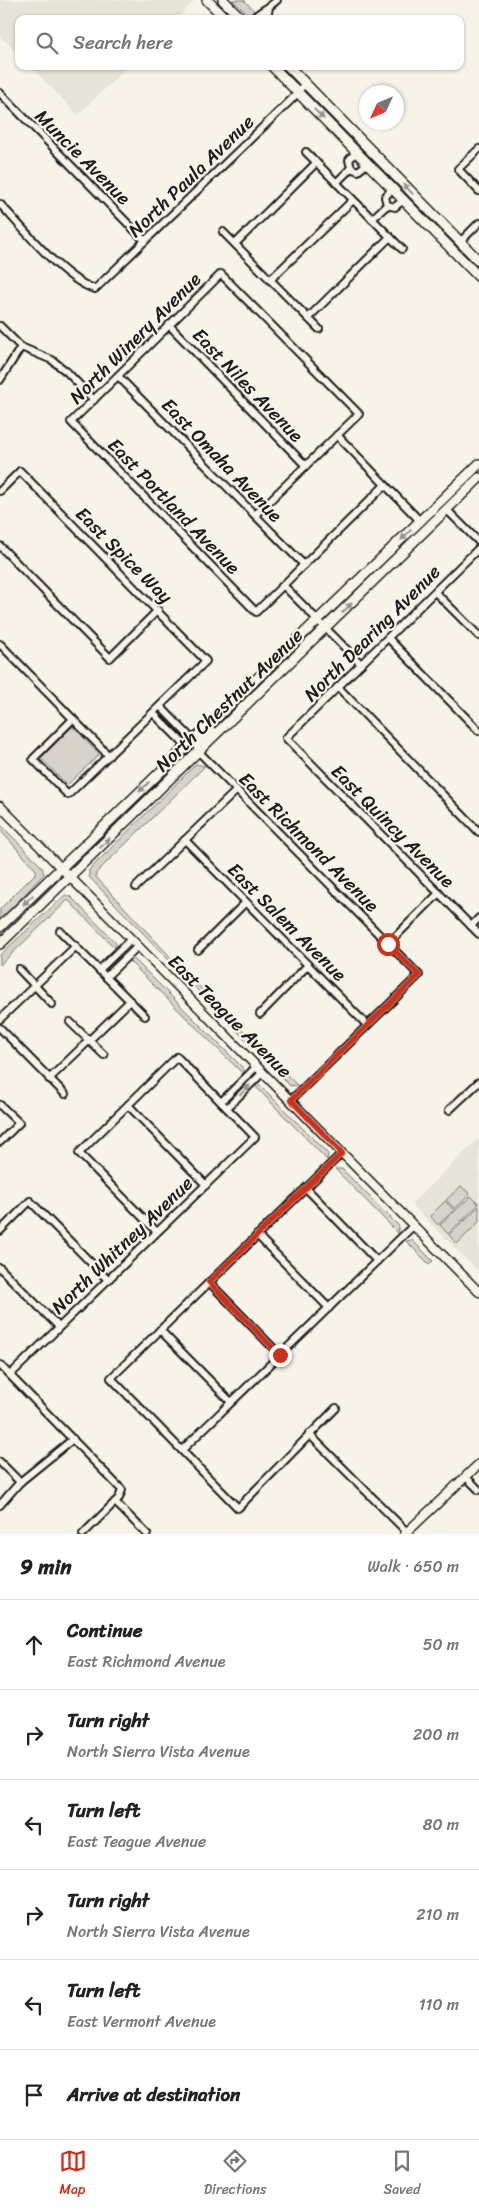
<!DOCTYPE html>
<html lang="en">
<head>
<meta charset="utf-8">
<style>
  body { margin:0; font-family:Sriracha,sans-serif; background:#f2f2f2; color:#222 }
  .compass { position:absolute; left:359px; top:85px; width:45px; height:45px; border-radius:50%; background:#fff; box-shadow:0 1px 4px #0004; rotate:226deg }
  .stop { position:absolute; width:15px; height:15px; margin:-11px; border:4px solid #c8321e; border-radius:50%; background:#fff }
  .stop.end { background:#c8321e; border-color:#fff; box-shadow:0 1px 5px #0008 }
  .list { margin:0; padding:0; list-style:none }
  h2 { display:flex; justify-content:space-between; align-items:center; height:65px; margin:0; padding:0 20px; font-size:21px }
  h2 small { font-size:16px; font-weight:400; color:#767676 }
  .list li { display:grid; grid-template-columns:32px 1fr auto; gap:15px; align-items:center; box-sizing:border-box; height:90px; padding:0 20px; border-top:1px solid #e0e0e0 }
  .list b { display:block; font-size:19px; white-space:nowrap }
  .list p { margin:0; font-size:16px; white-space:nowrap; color:#767676 }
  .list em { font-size:16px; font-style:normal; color:#767676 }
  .icon { flex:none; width:28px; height:28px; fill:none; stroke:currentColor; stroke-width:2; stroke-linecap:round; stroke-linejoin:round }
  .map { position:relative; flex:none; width:479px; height:1534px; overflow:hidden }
  .search { position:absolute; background:#fff; box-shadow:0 1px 4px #0004; left:15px; right:15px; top:15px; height:55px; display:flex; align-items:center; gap:12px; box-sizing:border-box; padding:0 18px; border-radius:10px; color:#767676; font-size:19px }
  .sheet { height:605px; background:#fff }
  nav { display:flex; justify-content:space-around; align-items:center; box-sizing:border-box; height:70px; border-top:1px solid #e0e0e0; background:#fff; font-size:14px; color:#767676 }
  nav a { display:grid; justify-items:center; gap:2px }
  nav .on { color:#c8321e }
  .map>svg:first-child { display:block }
  .built { fill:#e6e3d9 }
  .green { fill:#d7d3cb; stroke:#7a7874 }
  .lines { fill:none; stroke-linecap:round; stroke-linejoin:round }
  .minor-casing { stroke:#1c1c1c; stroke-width:10 }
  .tertiary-casing { stroke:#1c1c1c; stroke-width:11 }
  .secondary-casing { stroke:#1c1c1c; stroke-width:12 }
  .minor { stroke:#f7f3e8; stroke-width:6 }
  .tertiary { stroke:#f7f3e8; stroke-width:8 }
  .secondary { stroke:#f7f3e8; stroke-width:9 }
  .oneway { fill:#94928c }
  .route { stroke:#c8321e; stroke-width:6 }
  .labels { text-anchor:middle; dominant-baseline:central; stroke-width:4.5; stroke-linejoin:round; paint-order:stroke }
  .street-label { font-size:19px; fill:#1c1c1c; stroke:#f7f3e8 }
</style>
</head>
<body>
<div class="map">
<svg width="479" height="1534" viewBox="0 0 479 1534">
  <rect width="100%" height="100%" fill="#f7f3e8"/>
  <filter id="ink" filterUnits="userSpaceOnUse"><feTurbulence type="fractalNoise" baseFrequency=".02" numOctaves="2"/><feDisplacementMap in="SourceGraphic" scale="10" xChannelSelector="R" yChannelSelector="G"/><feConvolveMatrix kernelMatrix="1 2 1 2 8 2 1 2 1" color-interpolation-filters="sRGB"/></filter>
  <g filter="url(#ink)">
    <g class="built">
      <path d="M0 0H195L176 19H19V55L0 36Z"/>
      <path d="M30 66H128L78 115Z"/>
      <path d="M479 1138V1272L411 1204Z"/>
    </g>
    <g class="green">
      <path d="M232 0H244L255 12 249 15Z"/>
      <path d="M72 727 76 729 99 755 67 785 41 758Z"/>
      <path d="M196 764 205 766 96 873V877L176 963 297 1085 290 1086 89 877V870Z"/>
      <path d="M0 824 42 867 44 874 0 920V909L36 873V870L0 830Z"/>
      <path d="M65 895 71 897 116 943V949L68 900 0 965V955Z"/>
      <path d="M134 959 244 1069 243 1074 128 960Z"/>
      <path d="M254 1085H260L328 1154 327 1160Z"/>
      <path d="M335 1169H342L399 1226 398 1233Z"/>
      <path d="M461 1186 470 1194 455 1209 446 1200Z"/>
      <path d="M471 1196 479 1204 448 1234 440 1225Z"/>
      <path d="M445 1201 454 1210 438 1225 430 1216Z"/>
      <path d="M479 1206V1222L457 1244 449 1235 464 1220 466 1221 465 1220Z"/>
      <path d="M412 1240 433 1261 429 1264 406 1241Z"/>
    </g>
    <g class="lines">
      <g class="minor-casing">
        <g id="minor">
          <path d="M252 19C260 11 269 8 277 0"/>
          <path d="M263 19 268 13 269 7"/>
          <path d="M0 93 145 241"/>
          <path d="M479 149 458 169 479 191"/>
          <path d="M306 152 402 249"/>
          <path d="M356 152 349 160 351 168 358 171 368 163"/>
          <path d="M336 183 351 168"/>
          <path d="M392 189 385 197 387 205 395 207 403 200"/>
          <path d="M0 204C23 228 65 281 95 289L292 99 305 83"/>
          <path d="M372 219 387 205"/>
          <path d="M223 232 319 329"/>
          <path d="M460 242 479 223"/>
          <path d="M235 244 316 163"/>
          <path d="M270 280 353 200"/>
          <path d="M308 318 390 237"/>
          <path d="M169 325 306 466"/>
          <path d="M0 326 21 347 52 360 67 372 94 400"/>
          <path d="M118 376 304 565"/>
          <path d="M0 380 21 347"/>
          <path d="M337 435 420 521"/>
          <path d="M0 491 20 471 206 661 68 795 33 759 73 719"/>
          <path d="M448 511 479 542"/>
          <path d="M255 515 359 414 221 274 71 422 256 612 385 485"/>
          <path d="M0 546 110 658 158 610"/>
          <path d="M479 548 286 738 479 934"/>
          <path d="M283 585 361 664"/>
          <path d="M435 592 479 636"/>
          <path d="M388 638 479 731"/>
          <path d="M0 644 109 756"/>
          <path d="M338 687 479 832"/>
          <path d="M160 706 193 740"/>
          <path d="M153 713 186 746"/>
          <path d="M199 752 419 975 291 1100"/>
          <path d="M185 840 367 1025"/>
          <path d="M136 887 237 790"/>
          <path d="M471 926 479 918"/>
          <path d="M60 931 145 1016"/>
          <path d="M388 944 439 893"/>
          <path d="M198 950 246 902"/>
          <path d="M19 969 52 1004"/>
          <path d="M99 970 131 939"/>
          <path d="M106 977 138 946"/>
          <path d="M260 1014 308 965"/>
          <path d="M0 1019 76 946"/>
          <path d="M70 1022 104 1055"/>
          <path d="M0 1028 65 1094"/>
          <path d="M49 1079 130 1001"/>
          <path d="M221 1102 257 1066"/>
          <path d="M0 1105 19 1123 0 1142"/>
          <path d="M128 1105 206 1185"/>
          <path d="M227 1108 263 1072"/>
          <path d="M449 1110 479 1082"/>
          <path d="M306 1188 377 1261"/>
          <path d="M0 1231 30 1201 108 1280"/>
          <path d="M257 1235 329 1308"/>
          <path d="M0 1268 59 1327"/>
          <path d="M209 1282 280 1355"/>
          <path d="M160 1330 231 1402"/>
          <path d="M0 1365 122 1490 119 1498 83 1534"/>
          <path d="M10 1375 255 1137 177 1057 79 1153 157 1232"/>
          <path d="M336 1408 238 1508 111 1378 342 1153"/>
          <path d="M309 1434 407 1532"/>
          <path d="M182 1450 413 1226"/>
          <path d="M0 1462 20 1482"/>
          <path d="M466 1477 479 1490"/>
          <path d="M115 1502 147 1534"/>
          <path d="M0 1505 20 1482 73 1439"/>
        </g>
      </g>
      <g class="tertiary-casing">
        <g id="tertiary">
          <path d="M0 806 479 1292"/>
          <path d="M405 1534 479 1464"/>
        </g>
      </g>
      <g class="secondary-casing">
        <g id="secondary">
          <path d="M207 0 226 19"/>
          <path d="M223 0 242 19"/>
          <path d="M272 66 479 277"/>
          <path d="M288 66 479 261"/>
          <path d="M199 752 198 745 211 731"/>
          <path d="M0 927 479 464"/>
          <path d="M0 944 479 478"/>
        </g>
      </g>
      <use href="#minor" class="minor"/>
      <use href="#tertiary" class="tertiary"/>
      <use href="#secondary" class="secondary"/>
    </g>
    <defs><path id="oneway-solid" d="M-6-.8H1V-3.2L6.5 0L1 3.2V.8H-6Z" transform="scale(1.25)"/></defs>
    <g class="oneway">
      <use href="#oneway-solid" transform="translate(319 114) rotate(45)"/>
      <use href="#oneway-solid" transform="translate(408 189) rotate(-134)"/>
      <use href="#oneway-solid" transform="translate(406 535) rotate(136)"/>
      <use href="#oneway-solid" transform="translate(347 608) rotate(-44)"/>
      <use href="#oneway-solid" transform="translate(144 787) rotate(136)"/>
      <use href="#oneway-solid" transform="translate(105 843) rotate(-44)"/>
      <use href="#oneway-solid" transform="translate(28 900) rotate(136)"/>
      <use href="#oneway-solid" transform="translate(245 1090) rotate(-45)"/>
    </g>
  </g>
  <g class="lines" filter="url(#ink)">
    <path class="route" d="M280 1355 209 1282 342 1153 291 1100 419 975 388 944"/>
  </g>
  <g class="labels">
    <g class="street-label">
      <text transform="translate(83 157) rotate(45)">Muncie Avenue</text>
      <text transform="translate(191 176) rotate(-44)">North Paula Avenue</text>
      <text transform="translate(135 338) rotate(-45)">North Winery Avenue</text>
      <text transform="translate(248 385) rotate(46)">East Niles Avenue</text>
      <text transform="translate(222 460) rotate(46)">East Omaha Avenue</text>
      <text transform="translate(174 506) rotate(46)">East Portland Avenue</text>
      <text transform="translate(124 555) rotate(45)">East Spice Way</text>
      <text transform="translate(372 633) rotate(-45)">North Dearing Avenue</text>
      <text transform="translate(229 700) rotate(-44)">North Chestnut Avenue</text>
      <text transform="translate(393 826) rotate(45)">East Quincy Avenue</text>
      <text transform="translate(309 842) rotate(45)">East Richmond Avenue</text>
      <text transform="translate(287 922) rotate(45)">East Salem Avenue</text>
      <text transform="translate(230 1016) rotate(45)">East Teague Avenue</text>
      <text transform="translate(122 1245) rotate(-44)">North Whitney Avenue</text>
    </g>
  </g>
</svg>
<svg class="compass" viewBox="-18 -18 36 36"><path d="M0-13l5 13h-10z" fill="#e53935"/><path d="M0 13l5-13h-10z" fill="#767676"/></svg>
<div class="stop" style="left:388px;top:944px"></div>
<div class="stop end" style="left:280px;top:1355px"></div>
<div class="search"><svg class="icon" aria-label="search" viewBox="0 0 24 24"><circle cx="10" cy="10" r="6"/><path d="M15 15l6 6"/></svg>Search here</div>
</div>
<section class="sheet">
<h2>9 min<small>Walk · 650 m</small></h2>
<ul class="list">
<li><svg class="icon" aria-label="ahead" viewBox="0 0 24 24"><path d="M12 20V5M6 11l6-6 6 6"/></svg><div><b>Continue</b><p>East Richmond Avenue</p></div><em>50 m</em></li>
<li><svg class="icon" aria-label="right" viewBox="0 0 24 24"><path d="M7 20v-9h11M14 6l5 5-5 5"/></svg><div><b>Turn right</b><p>North Sierra Vista Avenue</p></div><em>200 m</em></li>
<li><svg class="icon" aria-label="left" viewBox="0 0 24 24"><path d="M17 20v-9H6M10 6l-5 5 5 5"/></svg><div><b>Turn left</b><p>East Teague Avenue</p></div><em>80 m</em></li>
<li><svg class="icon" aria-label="right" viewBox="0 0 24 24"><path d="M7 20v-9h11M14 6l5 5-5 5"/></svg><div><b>Turn right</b><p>North Sierra Vista Avenue</p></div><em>210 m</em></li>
<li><svg class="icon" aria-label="left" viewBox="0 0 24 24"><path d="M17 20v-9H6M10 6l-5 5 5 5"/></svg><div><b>Turn left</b><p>East Vermont Avenue</p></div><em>110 m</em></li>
<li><svg class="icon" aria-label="arrive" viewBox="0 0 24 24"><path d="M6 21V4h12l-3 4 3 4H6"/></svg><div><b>Arrive at destination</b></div></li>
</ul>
</section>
<nav>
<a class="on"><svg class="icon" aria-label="map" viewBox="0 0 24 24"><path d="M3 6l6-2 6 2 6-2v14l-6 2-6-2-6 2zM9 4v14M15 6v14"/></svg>Map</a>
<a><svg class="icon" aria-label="directions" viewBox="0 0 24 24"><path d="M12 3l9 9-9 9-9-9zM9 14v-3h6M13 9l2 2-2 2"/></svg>Directions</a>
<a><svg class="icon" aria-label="saved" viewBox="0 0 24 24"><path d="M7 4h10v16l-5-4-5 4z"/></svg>Saved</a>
</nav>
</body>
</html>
